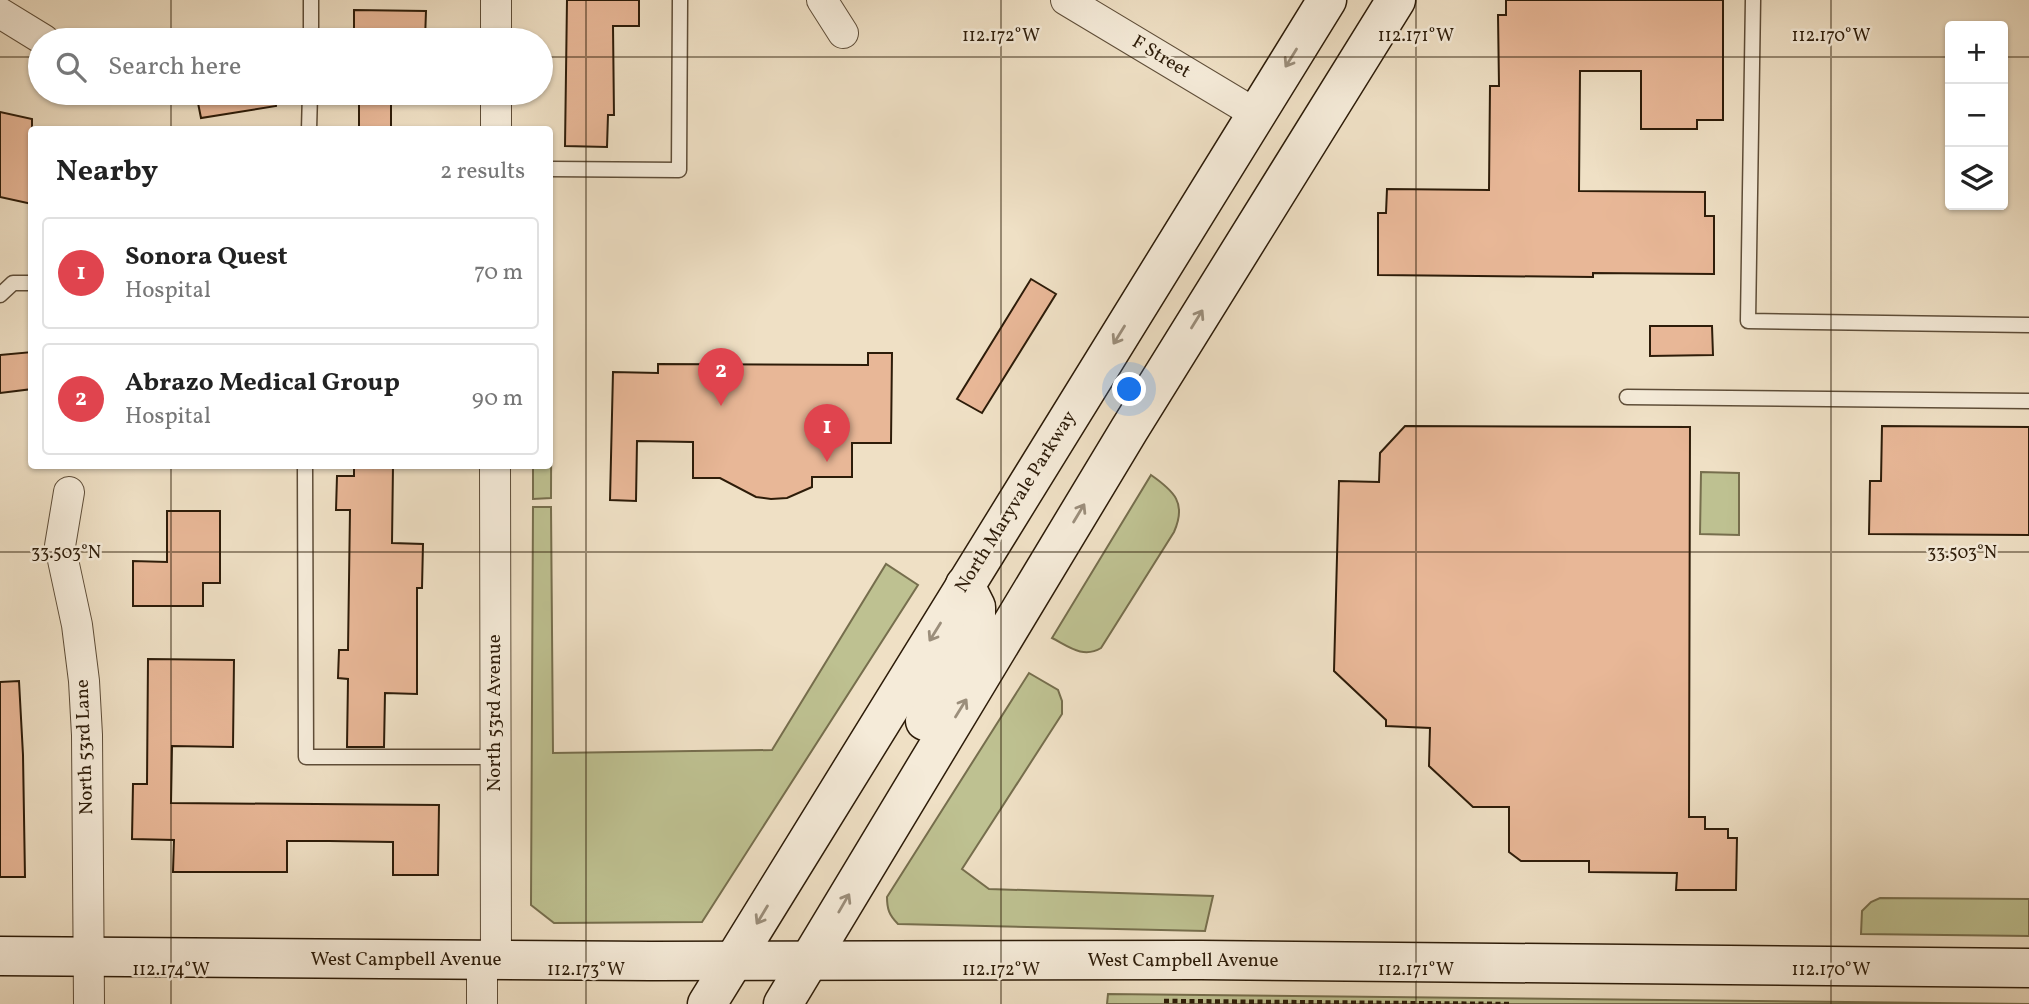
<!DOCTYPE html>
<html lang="en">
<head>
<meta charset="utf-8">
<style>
  body { margin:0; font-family:Vollkorn,serif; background:#f6f6f6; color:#222 }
  .controls { position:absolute; right:21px; top:21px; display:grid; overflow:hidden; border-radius:7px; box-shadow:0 2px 5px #0004 }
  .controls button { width:63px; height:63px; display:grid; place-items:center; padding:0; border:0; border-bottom:2px solid #e0e0e0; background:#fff; color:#222; font:35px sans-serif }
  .you { position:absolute; left:1130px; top:390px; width:24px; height:24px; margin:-18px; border:5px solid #fff; border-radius:50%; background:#1a73e8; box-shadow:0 0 0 10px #1a73e833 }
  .badge { display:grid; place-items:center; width:46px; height:46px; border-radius:50%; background:#8f2418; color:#fff; font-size:23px; font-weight:700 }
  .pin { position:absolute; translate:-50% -58px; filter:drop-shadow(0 2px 4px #0008) }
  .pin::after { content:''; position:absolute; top:37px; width:24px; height:21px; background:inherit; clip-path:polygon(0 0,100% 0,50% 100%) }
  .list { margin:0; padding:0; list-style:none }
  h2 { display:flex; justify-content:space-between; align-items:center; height:91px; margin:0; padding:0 28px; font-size:30px }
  h2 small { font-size:23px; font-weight:400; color:#767676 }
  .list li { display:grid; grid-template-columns:46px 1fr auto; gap:21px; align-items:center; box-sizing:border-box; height:112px; margin:0 14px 14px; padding:0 14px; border:2px solid #e0e0e0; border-radius:7px }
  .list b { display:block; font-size:26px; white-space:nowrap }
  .list p { margin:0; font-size:23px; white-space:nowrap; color:#767676 }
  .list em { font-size:23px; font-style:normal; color:#767676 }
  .icon { flex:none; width:38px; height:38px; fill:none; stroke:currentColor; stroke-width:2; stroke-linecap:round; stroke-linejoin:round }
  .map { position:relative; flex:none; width:2029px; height:1004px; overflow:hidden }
  .search { position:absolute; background:#fff; box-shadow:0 2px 5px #0004; left:28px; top:28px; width:525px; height:77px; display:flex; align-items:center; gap:18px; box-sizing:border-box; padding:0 24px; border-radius:38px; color:#767676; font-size:26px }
  .panel { position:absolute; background:#fff; box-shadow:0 2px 5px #0004; left:28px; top:126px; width:525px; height:343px; border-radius:7px }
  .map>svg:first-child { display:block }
  .green { fill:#bec191; stroke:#766e4d; stroke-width:2 }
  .building { fill:#e8b797; stroke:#2d1c09; stroke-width:2 }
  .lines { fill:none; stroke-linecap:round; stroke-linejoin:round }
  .lane-casing { stroke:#5e4d38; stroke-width:17 }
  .street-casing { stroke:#5e4d38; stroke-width:32 }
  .secondary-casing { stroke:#2d1c09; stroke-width:41 }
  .path { stroke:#2d1c09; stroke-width:4.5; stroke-dasharray:5 3.5; stroke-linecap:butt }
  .lane { stroke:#f5ebd9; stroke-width:14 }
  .street { stroke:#f5ebd9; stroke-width:30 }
  .secondary { stroke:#f5ebd9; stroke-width:38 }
  .oneway { stroke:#9b8e7b }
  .ticks { fill:none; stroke:#2d1c09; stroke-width:2; stroke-opacity:0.45 }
  .labels { text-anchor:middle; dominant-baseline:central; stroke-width:5; stroke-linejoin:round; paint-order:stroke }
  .street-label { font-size:19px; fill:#2d1c09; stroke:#f5ebd9 }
  .ticks-label { font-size:18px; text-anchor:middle; fill:#2d1c09; stroke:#f5ebd9; stroke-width:5; stroke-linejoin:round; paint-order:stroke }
</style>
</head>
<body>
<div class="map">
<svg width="2029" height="1004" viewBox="0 0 2029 1004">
  <rect width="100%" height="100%" fill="#efe0c5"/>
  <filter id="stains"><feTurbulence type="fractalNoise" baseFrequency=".00286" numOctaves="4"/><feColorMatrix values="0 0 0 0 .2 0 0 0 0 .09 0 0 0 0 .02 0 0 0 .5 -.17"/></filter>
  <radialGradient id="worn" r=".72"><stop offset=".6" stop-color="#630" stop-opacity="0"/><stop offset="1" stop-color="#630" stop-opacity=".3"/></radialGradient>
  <g class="green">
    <path d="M550 188 552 198 551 498 533 499V466H550Z"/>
    <path d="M1701 472 1739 473V535L1700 534Z"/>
    <path d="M1151 475C1174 491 1187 503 1174 532L1101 648C1083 659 1068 646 1052 638Z"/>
    <path d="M533 507H551L553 753 772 750 886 564 918 585 702 922 554 923 531 905Z"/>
    <path d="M1029 673 1058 690 1062 701V714L962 869 989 889 1213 896 1205 931 898 924C889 915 887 909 887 897Z"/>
    <path d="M1880 898 2029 899V936L1861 934 1862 911 1871 902Z"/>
    <path d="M1108 994 2029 1004H1107Z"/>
  </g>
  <g class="building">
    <path d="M567 0H639V26H613L614 115H608L607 147 565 146Z"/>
    <path d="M1506 0H1723V120H1697V129H1641V71H1580L1579 191 1705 192V216H1714V274L1593 273V277L1378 275V213H1386L1387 189 1489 190 1490 86H1499L1498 15H1506Z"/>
    <path d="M354 10 426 11 425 40H354Z"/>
    <path d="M196 93H275L276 106 201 118Z"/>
    <rect x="359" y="93" width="32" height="37"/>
    <path d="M0 112 32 119V204L0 197Z"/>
    <path d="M1031 279 1056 294 982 413 957 399Z"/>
    <path d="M1650 326H1712L1713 355 1650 356Z"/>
    <path d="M32 352V389L0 393V355Z"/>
    <path d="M868 353H892L891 443H852V477H812V487L787 498 771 499 756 497 720 478H693V442L637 441 636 501 610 500 613 372 658 373V364L868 365Z"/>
    <path d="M1405 426 1690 427 1689 817H1705V829H1728V838H1737L1736 890H1676L1677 873 1589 872V861H1521L1509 852V807H1473L1429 766 1430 728 1386 726V720L1334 671 1339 481 1379 482 1380 453Z"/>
    <path d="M1882 426 2029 427V535L1869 534 1870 481H1881Z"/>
    <path d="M354 466H393L392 543 423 544 422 588H417V694L385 693 384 747H347L348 679 338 678 339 650H348L350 510H336L337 476H354Z"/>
    <path d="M167 511H220V583H203V606H133V561L167 562Z"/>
    <path d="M148 659 234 660 233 747 172 746 171 803 439 805 438 875H393V842L329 841H287V872H173L174 840 132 839 133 784H147Z"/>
    <path d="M19 681 23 755 25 877H0V682Z"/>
  </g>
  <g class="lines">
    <g class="lane-casing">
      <g id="lane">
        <path d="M1753 0 1748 321 2029 325"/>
        <path d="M311 40V0"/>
        <path d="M309 130 310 93"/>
        <path d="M550 169 679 170 680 0"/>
        <path d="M0 295 13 283H32"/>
        <path d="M1627 397 2029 401"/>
        <path d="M305 466 306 757H496"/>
      </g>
    </g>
    <g class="street-casing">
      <g id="street">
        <path d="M822 0 843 33"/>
        <path d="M1066 0 1256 114"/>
        <path d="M0 13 44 40"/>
        <path d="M496 40V0"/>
        <path d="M496 130V93"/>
        <path d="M495 466 496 960"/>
        <path d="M69 492 60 546 77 625 84 681 87 735 89 1004"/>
        <path d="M482 960V1004"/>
      </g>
    </g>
    <g class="secondary-casing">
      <g id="secondary">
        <path d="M925 721 928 712 976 628V607L965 585"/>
        <path d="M0 956 651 961 1201 960 2029 968"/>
        <path d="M707 1004 1327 0"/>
        <path d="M783 1004 1129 430 1396 0"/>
      </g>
    </g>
    <path class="path" d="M1164 1001 1509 1004"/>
    <use href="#lane" class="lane"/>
    <use href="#street" class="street"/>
    <use href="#secondary" class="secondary"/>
  </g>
  <defs><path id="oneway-shaft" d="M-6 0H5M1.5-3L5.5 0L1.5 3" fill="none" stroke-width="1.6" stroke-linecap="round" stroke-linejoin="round" transform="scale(1.75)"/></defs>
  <g class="oneway">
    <use href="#oneway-shaft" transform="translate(1291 58) rotate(122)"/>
    <use href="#oneway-shaft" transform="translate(1197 319) rotate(-58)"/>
    <use href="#oneway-shaft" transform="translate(1119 335) rotate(122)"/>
    <use href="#oneway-shaft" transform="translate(1079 513) rotate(-59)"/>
    <use href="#oneway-shaft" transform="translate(935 632) rotate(122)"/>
    <use href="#oneway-shaft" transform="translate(961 708) rotate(-58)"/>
    <use href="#oneway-shaft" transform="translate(844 903) rotate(-60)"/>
    <use href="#oneway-shaft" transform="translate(762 915) rotate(121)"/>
  </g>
  <path class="ticks" d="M171 0V40M586 0V1004M1001 0V1004M1416 0V1004M1831 0V1004M0 57H40M541 57H1950M2003 57H2029M171 93V130M171 466V1004M0 552H2029"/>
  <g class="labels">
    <g class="street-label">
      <text transform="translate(1161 57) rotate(31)">F Street</text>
      <text transform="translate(1016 502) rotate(-58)">North Maryvale Parkway</text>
      <text transform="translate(495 713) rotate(-90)">North 53rd Avenue</text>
      <text transform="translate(85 747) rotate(-92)">North 53rd Lane</text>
      <text x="406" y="960">West Campbell Avenue</text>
      <text x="1183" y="961">West Campbell Avenue</text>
    </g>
  </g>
  <g class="ticks-label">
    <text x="1001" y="41">112.172°W</text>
    <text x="1416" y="41">112.171°W</text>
    <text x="1831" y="41">112.170°W</text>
    <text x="66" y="558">33.503°N</text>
    <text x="1962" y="558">33.503°N</text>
    <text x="171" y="975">112.174°W</text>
    <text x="586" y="975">112.173°W</text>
    <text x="1001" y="975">112.172°W</text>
    <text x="1416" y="975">112.171°W</text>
    <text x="1831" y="975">112.170°W</text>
  </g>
  <rect width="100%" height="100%" filter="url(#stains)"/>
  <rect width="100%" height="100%" fill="url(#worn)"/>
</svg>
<div class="controls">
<button>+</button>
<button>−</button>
<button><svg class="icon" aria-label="layers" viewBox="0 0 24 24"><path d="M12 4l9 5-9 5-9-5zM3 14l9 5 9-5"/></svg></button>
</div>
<div class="you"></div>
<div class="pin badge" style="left:827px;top:462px;background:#e0444e">1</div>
<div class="pin badge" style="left:721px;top:406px;background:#e0444e">2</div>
<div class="search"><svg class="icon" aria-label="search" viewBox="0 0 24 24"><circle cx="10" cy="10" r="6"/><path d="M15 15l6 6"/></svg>Search here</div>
<section class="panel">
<h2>Nearby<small>2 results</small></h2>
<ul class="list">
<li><span class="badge" style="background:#e0444e">1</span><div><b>Sonora Quest</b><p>Hospital</p></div><em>70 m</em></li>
<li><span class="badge" style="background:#e0444e">2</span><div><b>Abrazo Medical Group</b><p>Hospital</p></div><em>90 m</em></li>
</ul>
</section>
</div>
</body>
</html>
